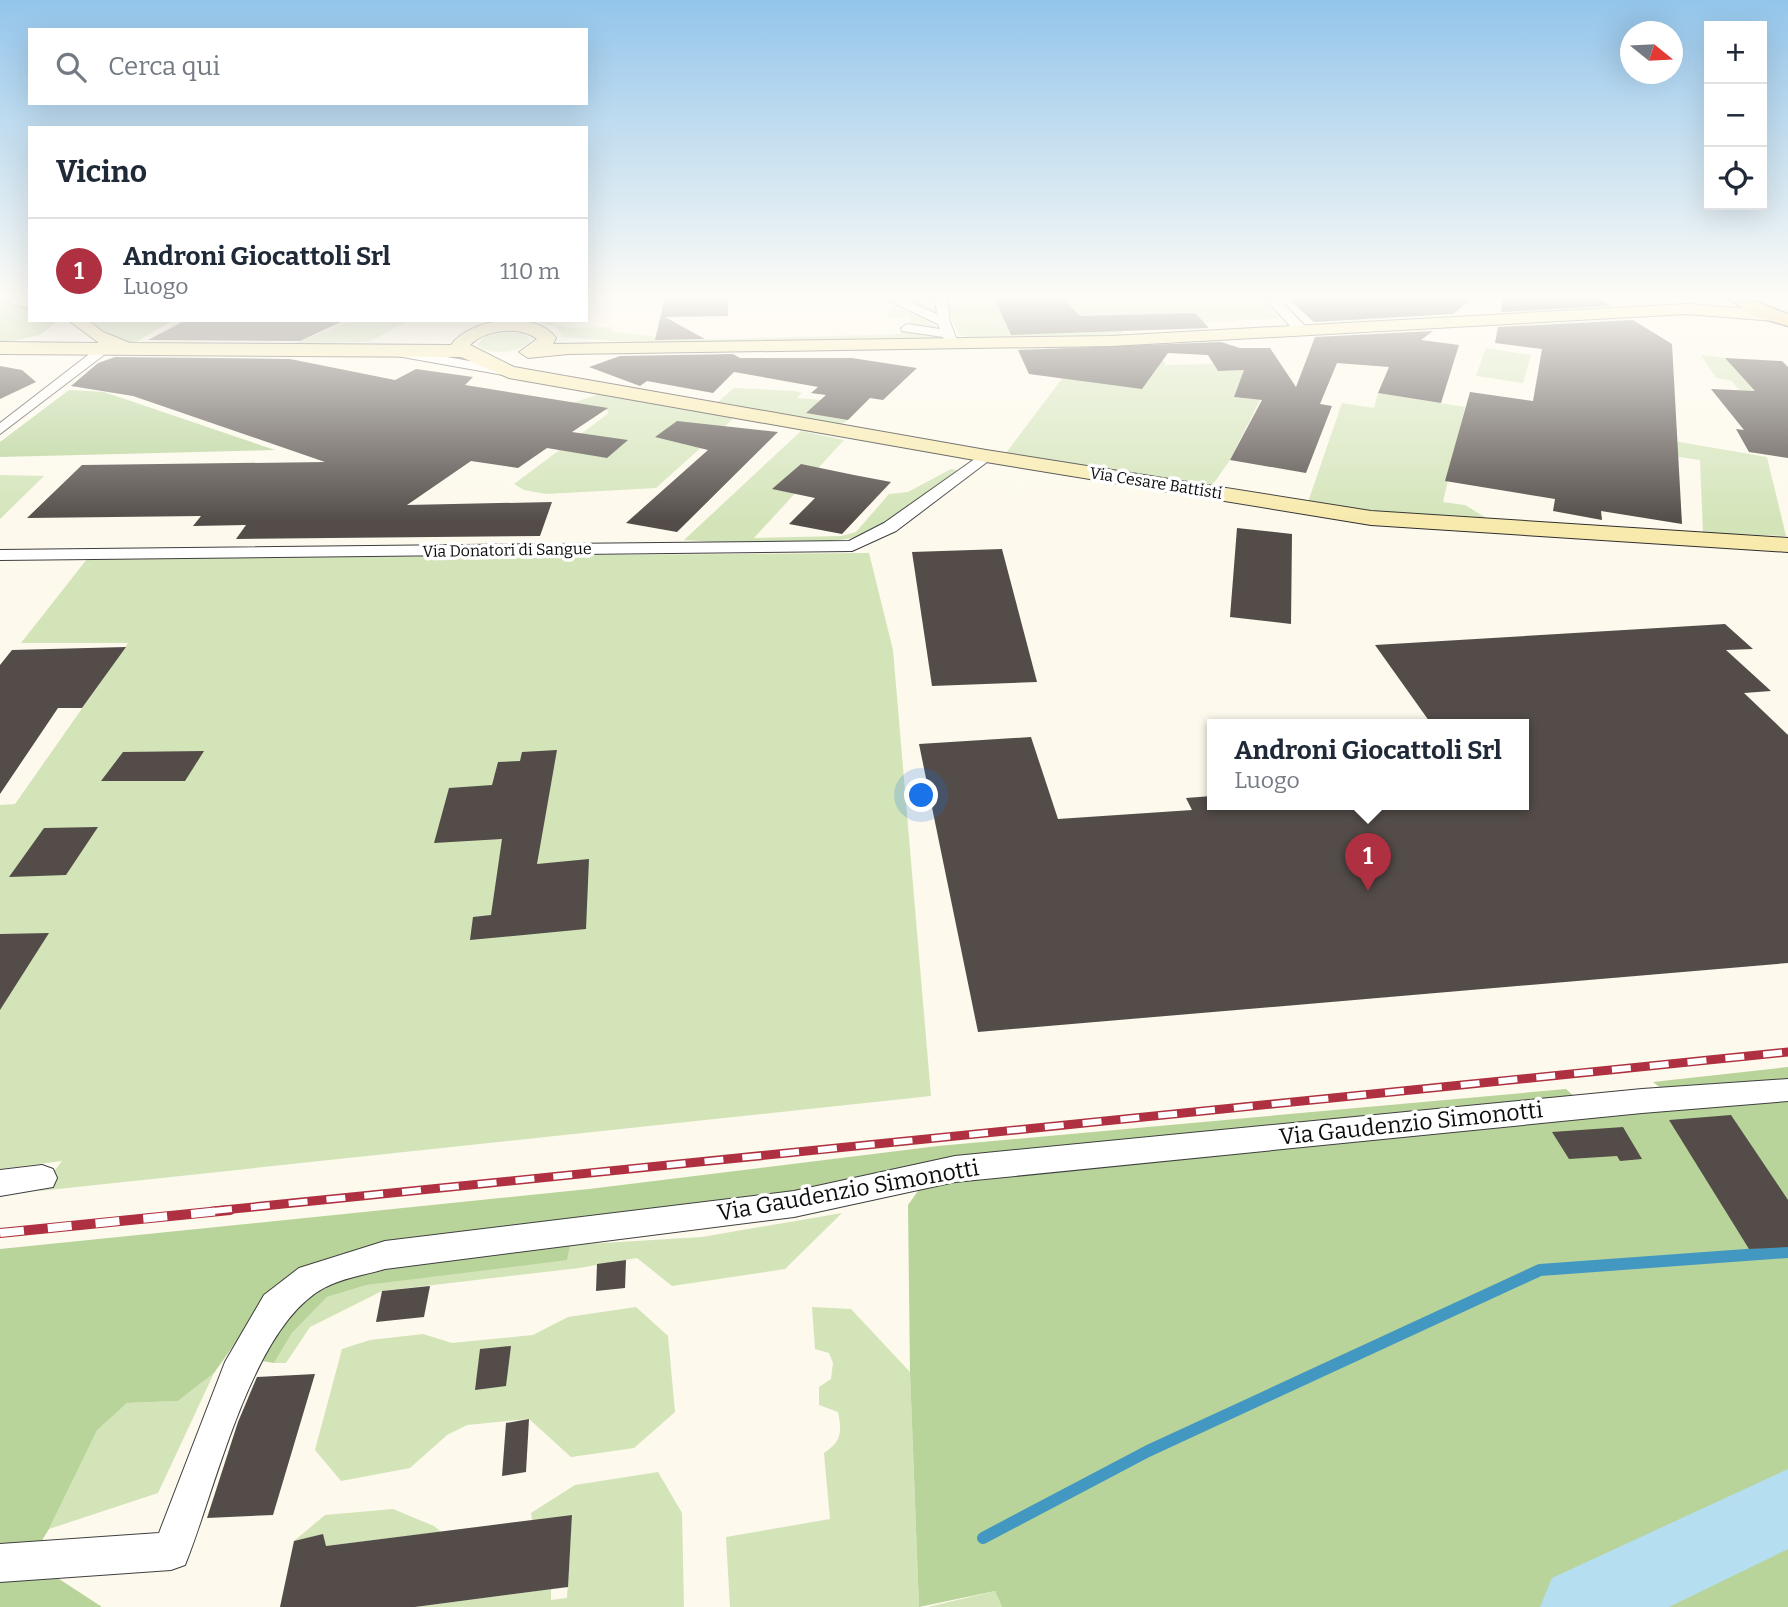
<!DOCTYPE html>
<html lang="it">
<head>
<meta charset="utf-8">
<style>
  body { margin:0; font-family:Bitter,serif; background:#f6f6f7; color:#1f2937 }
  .controls { position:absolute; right:21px; top:21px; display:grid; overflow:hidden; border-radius:0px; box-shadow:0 7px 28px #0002 }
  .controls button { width:63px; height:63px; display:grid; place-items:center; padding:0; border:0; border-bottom:2px solid #e0e1e3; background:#fff; color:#1f2937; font:35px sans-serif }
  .compass { position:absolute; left:1620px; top:21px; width:63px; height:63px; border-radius:50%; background:#fff; box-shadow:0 7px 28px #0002; rotate:108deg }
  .you { position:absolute; left:922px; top:796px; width:24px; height:24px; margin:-18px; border:5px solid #fff; border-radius:50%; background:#1a73e8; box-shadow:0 0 0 10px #1a73e833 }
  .badge { display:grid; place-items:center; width:46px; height:46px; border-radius:50%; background:#af3040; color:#fff; font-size:23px; font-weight:700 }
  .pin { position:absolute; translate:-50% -58px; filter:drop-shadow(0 2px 4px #0008) }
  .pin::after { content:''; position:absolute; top:37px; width:24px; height:21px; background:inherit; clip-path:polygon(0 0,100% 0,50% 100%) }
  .popup { position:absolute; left:1207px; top:719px; width:322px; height:91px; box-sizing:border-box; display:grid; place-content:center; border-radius:0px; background:#fff; filter:drop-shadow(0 2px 5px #0005); font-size:23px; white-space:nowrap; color:#747a83 }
  .popup b { font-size:26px; color:#1f2937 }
  .popup::after { content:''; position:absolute; left:50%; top:100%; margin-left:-14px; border:14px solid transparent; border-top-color:#fff }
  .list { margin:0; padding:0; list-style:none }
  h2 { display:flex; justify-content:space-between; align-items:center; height:91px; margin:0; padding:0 28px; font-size:30px }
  h2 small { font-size:23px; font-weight:400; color:#747a83 }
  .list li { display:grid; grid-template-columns:46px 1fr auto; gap:21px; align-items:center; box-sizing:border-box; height:105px; padding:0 28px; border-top:2px solid #e0e1e3 }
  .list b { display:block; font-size:26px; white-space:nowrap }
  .list p { margin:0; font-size:23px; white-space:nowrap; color:#747a83 }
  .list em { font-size:23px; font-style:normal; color:#747a83 }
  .icon { flex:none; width:38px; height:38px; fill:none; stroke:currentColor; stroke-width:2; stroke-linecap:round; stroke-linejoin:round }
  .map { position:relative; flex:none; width:1788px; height:1607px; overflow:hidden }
  .search { position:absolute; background:#fff; box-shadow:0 7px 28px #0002; left:28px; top:28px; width:560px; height:77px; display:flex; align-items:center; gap:18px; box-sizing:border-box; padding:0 24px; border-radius:0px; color:#747a83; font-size:26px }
  .panel { position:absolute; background:#fff; box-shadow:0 7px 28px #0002; left:28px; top:126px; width:560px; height:196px; border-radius:0px }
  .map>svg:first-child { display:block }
  .green { fill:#d3e4b9 }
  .forest { fill:#b8d49a }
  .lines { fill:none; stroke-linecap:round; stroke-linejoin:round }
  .stream { stroke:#4398c1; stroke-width:12 }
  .river { fill:#b5dff0; fill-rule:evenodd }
  .building { fill:#534c49 }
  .street-casing { stroke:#3f3f3f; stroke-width:2 }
  .secondary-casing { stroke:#2e2e2e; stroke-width:2 }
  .primary-casing { stroke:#1d1d1d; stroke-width:3 }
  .street { fill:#fff; fill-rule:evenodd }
  .secondary { fill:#f8eaad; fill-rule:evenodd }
  .primary { fill:#ecc46d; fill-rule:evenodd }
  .rail-far1-casing { stroke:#af3040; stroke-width:9 }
  .rail-casing { stroke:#af3040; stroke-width:10 }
  .rail-far1 { stroke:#fff; stroke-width:6; stroke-dasharray:19; stroke-linecap:butt }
  .rail { stroke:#fff; stroke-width:8; stroke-dasharray:24; stroke-linecap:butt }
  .labels { text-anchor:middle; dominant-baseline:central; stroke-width:7; stroke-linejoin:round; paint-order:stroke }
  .far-street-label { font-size:16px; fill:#0c0c0c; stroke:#fff }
  .near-street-label { font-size:23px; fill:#0c0c0c; stroke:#fff }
</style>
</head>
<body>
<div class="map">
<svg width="1788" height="1607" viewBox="0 0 1788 1607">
  <rect width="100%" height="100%" fill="#fdf9ec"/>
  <g class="green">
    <path d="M893 297H1266L1286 318 1144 326 1125 329 1120 337 975 340 959 335 953 322 955 320 935 315Z"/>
    <path d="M891 306 925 318 937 326 939 339 626 342 563 337 556 327 530 320H544L568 328 613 327 612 331 616 332 688 340 901 334V330H911L909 317 887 318Z"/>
    <path d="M355 320H409L369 342 295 343Z"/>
    <path d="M505 332 524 334 531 340C520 353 490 356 477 345L484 337Z"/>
    <path d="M1153 343 1166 365 1213 364 1218 371 1244 370 1234 397 1260 400 1230 460 1211 487 1006 453 1085 348Z"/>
    <path d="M1486 348 1531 355 1523 383 1476 376Z"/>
    <path d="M1701 355 1725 358 1755 391 1739 390 1732 381 1716 378Z"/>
    <path d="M734 388 795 391 802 393 797 398 821 400 848 420 840 425 718 402Z"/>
    <path d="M602 393 736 416 656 488 546 494 524 490 514 484 609 413 606 409 573 403Z"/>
    <path d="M1378 393 1465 407 1443 502 1465 505 1488 519 1377 513 1308 502 1342 403 1374 408Z"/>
    <path d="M801 431 844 440 754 538 842 536 856 532 889 494 908 492 951 469 957 470C932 490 907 513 880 528 837 552 733 543 684 540Z"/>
    <path d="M1621 432 1767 457 1786 536 1703 533 1700 460 1620 448Z"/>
    <path d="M0 475 44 476 0 519Z"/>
    <path d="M869 553 893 650 931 1096 39 1191 62 1161 0 1169V805L15 804 128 643H21L87 559Z"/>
    <path d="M842 1213 785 1269 672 1286 637 1258 579 1268 382 1291 310 1327 286 1363H274L292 1333 327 1297 367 1285 448 1274 570 1245 702 1237Z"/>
    <path d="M636 1307 668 1336 675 1412 634 1448 571 1457 529 1419 467 1425 447 1435 410 1468 341 1481 315 1450 342 1349 370 1340 423 1334 452 1343 533 1335 568 1317Z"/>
    <path d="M812 1307 851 1309 910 1372 919 1607H730L726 1537 830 1519 824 1453C842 1441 842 1432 838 1412L819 1405V1387L831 1379 833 1363 829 1353 815 1349Z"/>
    <path d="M214 1373 158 1493 49 1529 97 1429 127 1403 178 1401Z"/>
    <path d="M658 1472 682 1513 684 1607H415L551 1589V1600L567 1598 572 1515 532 1520 531 1513 575 1485Z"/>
    <path d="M393 1509 434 1526 441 1532 326 1546 294 1541 325 1515Z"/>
    <path d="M995 1591 1002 1607H928Z"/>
  </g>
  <g class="forest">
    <path d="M0 298 30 308V320H59L40 335 0 344Z"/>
    <path d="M85 320H174L132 344 103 335Z"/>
    <path d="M69 390 104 392 275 450 0 457V442Z"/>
    <path d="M1788 1067V1083L1662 1089 1653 1082Z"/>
    <path d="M1566 1089 1577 1099 1160 1136 796 1193 391 1242 334 1256 308 1267 262 1305 214 1373 178 1401 127 1403 97 1430 49 1529 30 1560 102 1607H0V1249L589 1189 938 1146Z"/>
    <path d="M1788 1101V1505L1571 1607H1002L995 1591 919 1607 910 1372 908 1205 923 1184 1273 1144Z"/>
    <path d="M570 1245 567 1260 367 1285 327 1297 292 1333 274 1363 256 1360 314 1288 382 1263Z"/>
    <path d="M1788 1515V1607H1595Z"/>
  </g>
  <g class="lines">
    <path class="stream" d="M983 1538 1148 1451 1540 1270 1788 1252"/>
    <path class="river" d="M1788 1469V1549L1669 1607H1540L1552 1578Z"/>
  </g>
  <g class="building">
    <path d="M665 297H728V316L665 317 705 339 655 340Z"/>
    <path d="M994 297H1062L1080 316 1195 313 1209 328 1011 335Z"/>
    <path d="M1286 297H1474L1453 314 1314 322Z"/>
    <path d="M1503 297H1597L1611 306 1501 312Z"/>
    <path d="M186 320H345L300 341 148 340Z"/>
    <path d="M1633 320 1672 344 1682 524 1601 511 1602 520 1553 511 1555 499 1445 481 1470 392 1533 401 1542 349 1495 343 1498 327Z"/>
    <path d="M1433 331 1421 340 1459 345 1441 403 1378 393 1389 367 1337 363 1320 404 1332 406 1306 473 1230 460 1262 400 1234 397 1244 370 1218 371 1208 355 1168 353 1142 389 1029 374 1018 350 1221 342 1240 348H1270L1296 387 1315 337Z"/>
    <path d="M733 354 740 358H852L917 368 883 400 870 398 848 420 806 413 826 395 811 393 818 387 734 372 713 393 647 381 640 386 589 367 620 356Z"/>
    <path d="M115 357 290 359 395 380 416 369 473 377 465 385 608 408 572 432 628 440 607 458 547 448 518 468 471 461 407 505 552 502 540 536 236 539 246 525 193 526 201 516 27 518 82 465 325 462 133 396 71 386 98 363Z"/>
    <path d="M1725 358 1782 361 1788 367V458L1749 452 1736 429 1744 430 1711 389 1755 391Z"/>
    <path d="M0 366 22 370 36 382 0 399Z"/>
    <path d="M677 421 778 432 677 532 626 523 708 450 655 437Z"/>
    <path d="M801 464 854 475 891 482 842 534 789 524 815 498 772 489Z"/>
    <path d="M1237 528 1292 534 1291 624 1230 617Z"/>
    <path d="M1002 549 1037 682 932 686 912 552Z"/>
    <path d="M1725 624 1753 649 1726 650 1771 691 1744 693 1788 735V963L978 1032 919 744 1031 737 1058 819 1192 810 1186 798 1212 796V805H1524V725H1432L1375 645Z"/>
    <path d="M126 647 82 708H58L0 794V665L12 650Z"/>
    <path d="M557 750 537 864 589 859 586 929 470 940 473 917 491 915 502 839 434 843 449 788 492 785 498 762 520 761 522 752Z"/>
    <path d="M204 751 185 781H101L123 752Z"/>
    <path d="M98 827 66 875 9 877 44 828Z"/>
    <path d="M49 933 0 1010V934Z"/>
    <path d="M1731 1115 1788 1200V1247L1749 1249 1669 1120Z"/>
    <path d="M1623 1127 1642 1159 1620 1161 1617 1156 1569 1159 1552 1132Z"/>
    <path d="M626 1260 625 1288 596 1291 597 1264Z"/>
    <path d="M430 1286 424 1317 376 1322 382 1291Z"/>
    <path d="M511 1346 506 1386 475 1390 480 1349Z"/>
    <path d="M315 1374 273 1515 207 1518 238 1422 257 1377Z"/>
    <path d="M529 1419 526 1472 502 1476 506 1423Z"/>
    <path d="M572 1515 568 1587 415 1607H280L294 1541 323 1534 326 1546Z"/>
  </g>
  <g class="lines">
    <g class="street-casing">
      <g id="street">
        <path d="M881 297H898L937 314 935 297H947L950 322 959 345 947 348 943 337 902 331 901 328 907 324 940 329 938 324Z"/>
        <path d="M1264 297H1277L1306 327V333H1296Z"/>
        <path d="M101 345 113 348 0 434V423Z"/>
        <path d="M385 346 509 368 516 372 509 376 380 353V347Z"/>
        <path d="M986 451 994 456 991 459 896 531 852 551 0 560V550L849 541 884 523Z"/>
        <path d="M1788 1079V1101L1642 1113 955 1182 794 1217 385 1269C365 1275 342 1278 324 1288 251 1327 216 1489 185 1565L171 1570 0 1582V1544L159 1533 225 1362 264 1295 299 1268 385 1241 794 1191 955 1156 1642 1089Z"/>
        <path d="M42 1165 53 1169 57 1178 53 1187 0 1196V1170Z"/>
      </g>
    </g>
    <g class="secondary-casing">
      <g id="secondary">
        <path d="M0 297 30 298V309L2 301Z"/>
        <path d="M1687 304 1775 311 1784 316 1775 321 1687 314 1111 346 568 354 528 358 519 352 537 339C519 325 485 330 470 345L514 367 986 450 1371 511 1788 538V552L1371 525 986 462 509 378 461 357 0 354V342L99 343 68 320H88L103 332 130 343 451 345C471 318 534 309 556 338L553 344 1111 336Z"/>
      </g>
    </g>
    <g class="primary-casing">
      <path id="primary" d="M1727 297C1754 297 1763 306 1788 314V326L1751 315Z"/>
    </g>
    <use href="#street" class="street"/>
    <use href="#secondary" class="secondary"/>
    <use href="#primary" class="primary"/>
    <g class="rail-far1-casing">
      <path id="rail-far1" d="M213 1211 1788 1052"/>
    </g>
    <g class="rail-casing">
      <path id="rail" d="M0 1233 230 1210"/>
    </g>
    <use href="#rail-far1" class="rail-far1"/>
    <use href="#rail" class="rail"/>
  </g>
  <linearGradient id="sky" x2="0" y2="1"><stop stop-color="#93c5eb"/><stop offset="0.57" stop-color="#fefcf6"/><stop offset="1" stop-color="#fefcf6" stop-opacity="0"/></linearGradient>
  <rect width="1788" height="522" fill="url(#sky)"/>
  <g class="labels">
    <g class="far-street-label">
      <text transform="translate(1156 483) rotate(9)">Via Cesare Battisti</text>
      <text transform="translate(507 550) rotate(-1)">Via Donatori di Sangue</text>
    </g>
    <g class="near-street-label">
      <text transform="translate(1411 1123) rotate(-6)">Via Gaudenzio Simonotti</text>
      <text transform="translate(848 1190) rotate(-10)">Via Gaudenzio Simonotti</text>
    </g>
  </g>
</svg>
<div class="controls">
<button>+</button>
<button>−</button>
<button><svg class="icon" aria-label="locate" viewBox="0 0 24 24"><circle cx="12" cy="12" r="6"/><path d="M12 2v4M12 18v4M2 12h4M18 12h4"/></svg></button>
</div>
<svg class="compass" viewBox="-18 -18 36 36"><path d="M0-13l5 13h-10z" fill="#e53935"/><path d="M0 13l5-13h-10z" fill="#747a83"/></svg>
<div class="you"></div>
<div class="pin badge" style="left:1368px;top:891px">1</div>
<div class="popup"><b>Androni Giocattoli Srl</b>Luogo</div>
<div class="search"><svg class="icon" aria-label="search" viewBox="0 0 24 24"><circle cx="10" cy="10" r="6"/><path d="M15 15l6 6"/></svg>Cerca qui</div>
<section class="panel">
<h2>Vicino<small></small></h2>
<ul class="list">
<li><span class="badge">1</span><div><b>Androni Giocattoli Srl</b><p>Luogo</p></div><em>110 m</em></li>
</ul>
</section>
</div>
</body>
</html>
